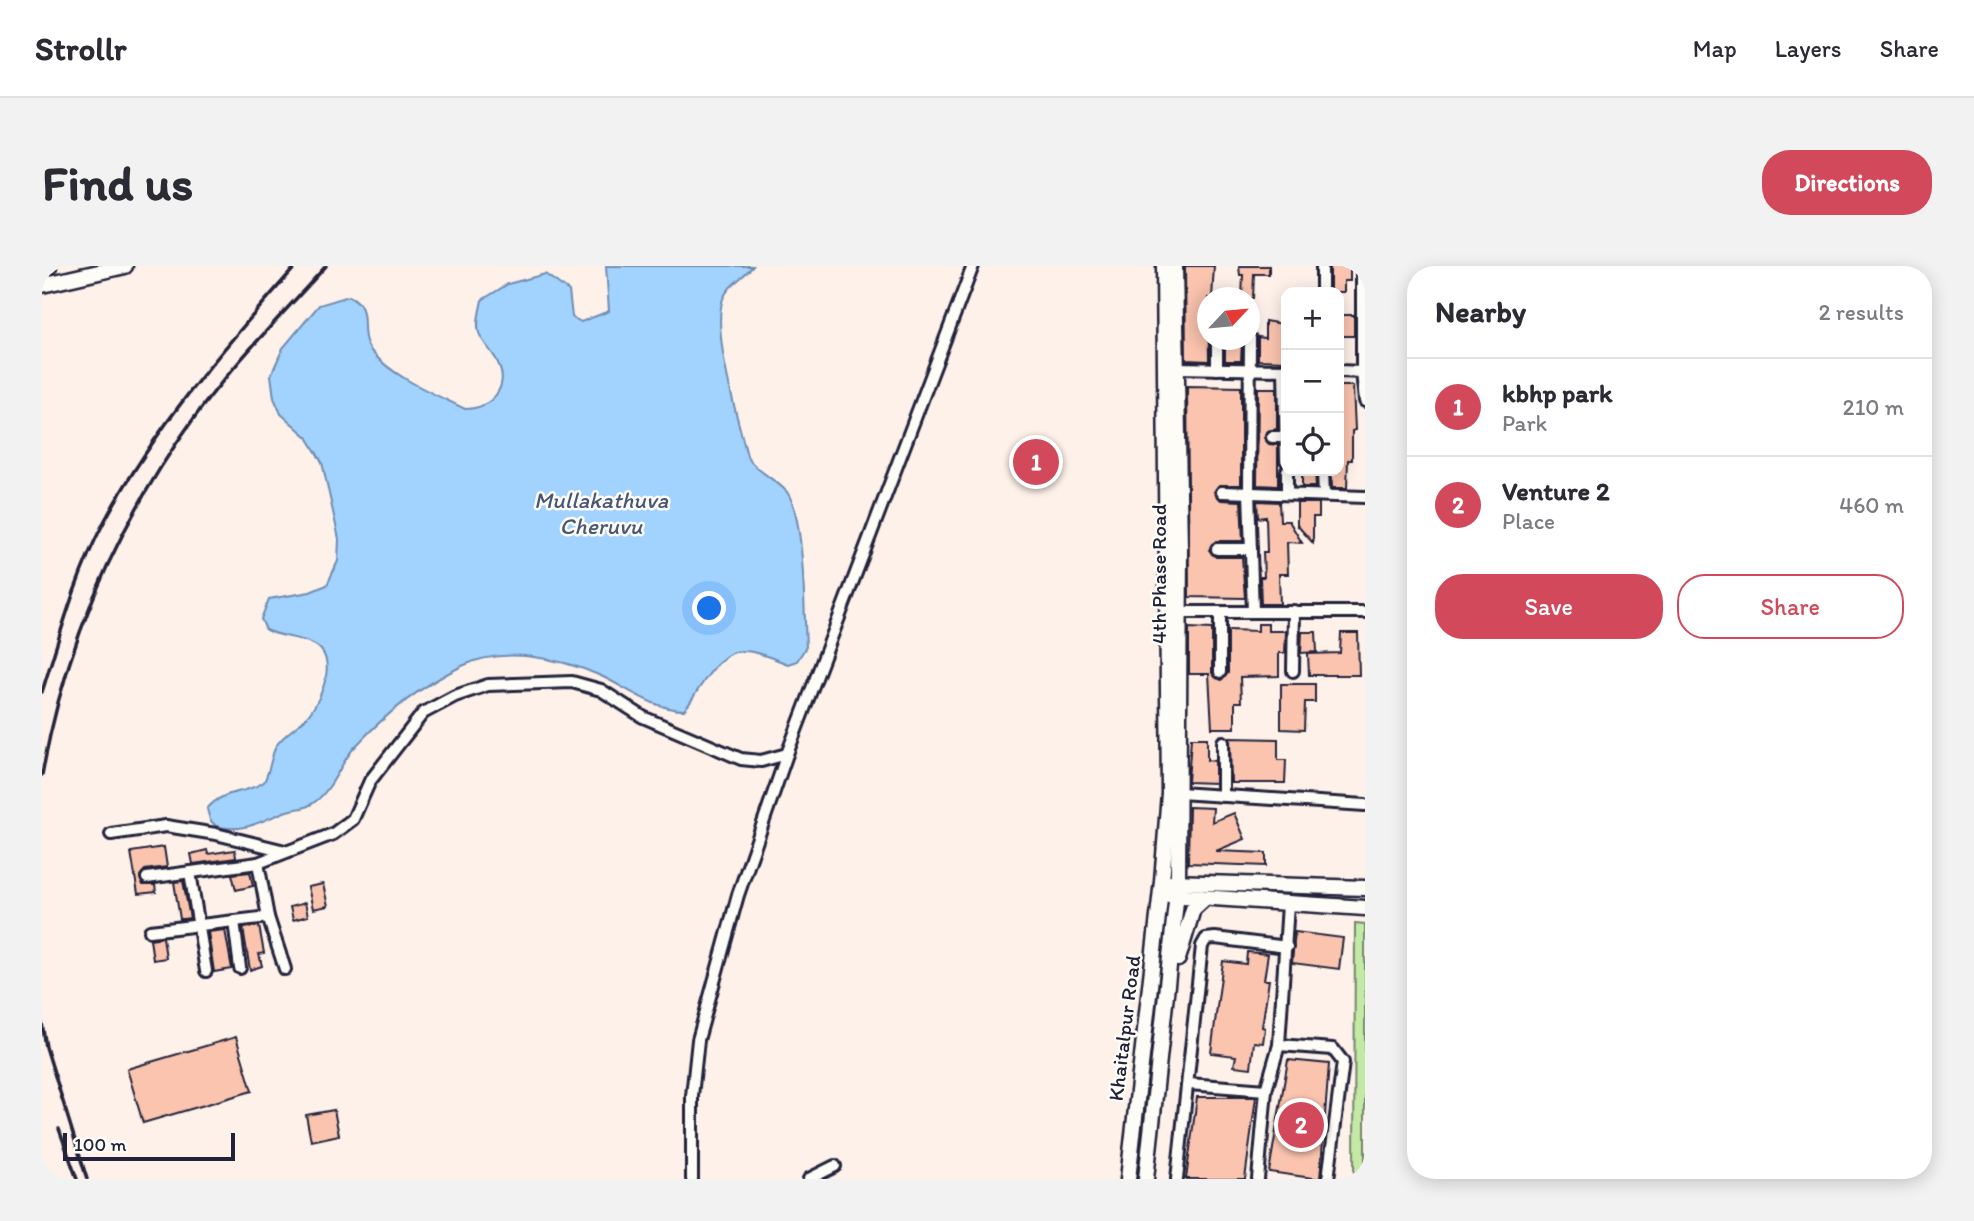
<!DOCTYPE html>
<html lang="en">
<head>
<meta charset="utf-8">
<style>
  body { margin:0; font-family:Itim,sans-serif; background:#f2f2f3; color:#2b2b33 }
  .controls { position:absolute; right:21px; top:21px; display:grid; overflow:hidden; border-radius:14px; box-shadow:0 4px 18px #0003 }
  .controls button { width:63px; height:63px; display:grid; place-items:center; padding:0; border:0; border-bottom:2px solid #e1e1e2; background:#fff; color:#2b2b33; font:35px sans-serif }
  .compass { position:absolute; left:1155px; top:21px; width:63px; height:63px; border-radius:50%; background:#fff; box-shadow:0 4px 18px #0003; rotate:64deg }
  .scale { position:absolute; left:21px; bottom:18px; width:172px; box-sizing:border-box; padding-left:7px; border:4px solid #22223b; border-top:0; font-size:19px; line-height:24px; white-space:nowrap; color:#22223b; -webkit-text-stroke:5px #fdfcf7; paint-order:stroke }
  .you { position:absolute; left:668px; top:343px; width:24px; height:24px; margin:-18px; border:5px solid #fff; border-radius:50%; background:#1a73e8; box-shadow:0 0 0 10px #1a73e833 }
  .badge { display:grid; place-items:center; width:46px; height:46px; border-radius:50%; background:#d1495b; color:#fff; font-size:23px; font-weight:700 }
  .pin { position:absolute; translate:-50% -50%; border:4px solid #fff; box-shadow:0 2px 7px #0006 }
  .list { margin:0; padding:0; list-style:none }
  h2 { display:flex; justify-content:space-between; align-items:center; height:91px; margin:0; padding:0 28px; font-size:30px }
  h2 small { font-size:23px; font-weight:400; color:#7c7c81 }
  .list li { display:grid; grid-template-columns:46px 1fr auto; gap:21px; align-items:center; box-sizing:border-box; height:98px; padding:0 28px; border-top:2px solid #e1e1e2 }
  .list b { display:block; font-size:26px; white-space:nowrap }
  .list p { margin:0; font-size:23px; white-space:nowrap; color:#7c7c81 }
  .list em { font-size:23px; font-style:normal; color:#7c7c81 }
  .actions { display:flex; gap:14px; padding:21px 28px }
  .actions a { flex:1; padding:16px 0; border:2px solid #d1495b; border-radius:28px; text-align:center; font-size:24px; color:#d1495b }
  .actions .main { background:#d1495b; color:#fff }
  .icon { flex:none; width:38px; height:38px; fill:none; stroke:currentColor; stroke-width:2; stroke-linecap:round; stroke-linejoin:round }
  .map { position:relative; flex:none; width:1323px; height:913px; overflow:hidden; border-radius:28px }
  header { display:flex; align-items:center; gap:42px; box-sizing:border-box; height:98px; padding:0 35px; background:#fff; border-bottom:2px solid #e1e1e2 }
  header strong { font-size:33px }
  nav { display:flex; gap:38px; margin-inline-start:auto; font-size:24px }
  .intro { display:flex; align-items:center; justify-content:space-between; box-sizing:border-box; height:168px; padding:0 42px }
  h1 { margin:0; font-size:49px }
  .button { padding:18px 32px; border-radius:28px; background:#d1495b; color:#fff; font-size:24px; font-weight:700 }
  main { display:flex; gap:42px; padding:0 42px }
  aside { flex:1; background:#fff; border-radius:28px; box-shadow:0 4px 18px #0003 }
  .map>svg:first-child { display:block }
  .green { fill:#c4e9a4; stroke:#738670; stroke-width:2 }
  .water { fill:#a2d2fe; stroke:#6f8cb0; stroke-width:2 }
  .building { fill:#fbc4af; stroke:#22223b; stroke-width:2 }
  .lines { fill:none; stroke-linecap:round; stroke-linejoin:round }
  .minor-casing { stroke:#22223b; stroke-width:16 }
  .tertiary-casing { stroke:#22223b; stroke-width:19 }
  .primary-casing { stroke:#22223b; stroke-width:23 }
  .minor { stroke:#fdfcf7; stroke-width:10 }
  .tertiary { stroke:#fdfcf7; stroke-width:14 }
  .primary { stroke:#faddab; stroke-width:18 }
  .rail { stroke:#22223b; stroke-width:3.5 }
  .labels { text-anchor:middle; dominant-baseline:central; stroke-width:5; stroke-linejoin:round; paint-order:stroke }
  .street-label { font-size:21px; fill:#22223b; stroke:#fdfcf7 }
  .water-label { font-size:23px; font-style:italic; fill:#485776; stroke:#fdfcf7 }
</style>
</head>
<body>
<header>
<strong>Strollr</strong>
<nav><a>Map</a><a>Layers</a><a>Share</a></nav>
</header>
<div class="intro"><h1>Find us</h1><a class="button">Directions</a></div>
<main>
<div class="map">
<svg width="1323" height="913" viewBox="0 0 1323 913">
  <rect width="100%" height="100%" fill="#fdf1e9"/>
  <filter id="ink" filterUnits="userSpaceOnUse"><feTurbulence type="fractalNoise" baseFrequency=".0143" numOctaves="2"/><feDisplacementMap in="SourceGraphic" scale="14" xChannelSelector="R" yChannelSelector="G"/><feConvolveMatrix kernelMatrix="1 2 1 2 8 2 1 2 1" color-interpolation-filters="sRGB"/></filter>
  <g filter="url(#ink)">
    <path class="green" d="M1313 657 1323 658V913H1312Z"/>
    <path class="water" d="M564 0H711C701 12 684 20 680 36 671 72 696 153 705 190 715 207 733 212 745 226 763 251 762 347 764 381L755 395 746 398C699 380 688 375 658 421 652 429 649 437 642 444 613 444 585 422 559 410 519 392 461 380 420 400 379 420 342 449 311 483 298 499 290 523 274 535 265 543 256 542 245 545 221 554 201 568 174 560L168 554 165 543C181 523 202 529 222 516 228 505 229 490 234 480 241 469 252 463 262 454 276 440 294 402 279 384 269 372 240 372 224 364L219 353 227 333 268 326 285 319 296 295 297 273 280 196 265 171 239 148 232 132 229 109 241 82 277 39 307 30C333 42 313 67 330 86 352 112 393 128 423 143 449 143 469 121 455 95 450 85 441 78 437 67 434 57 438 45 440 34L466 18 503 8 527 25 530 51 539 56 567 45Z"/>
    <g class="building">
      <path d="M1143 0H1172L1170 32H1166L1167 95 1144 94Z"/>
      <path d="M1197 0H1227V8H1212L1211 32H1200L1201 9H1198Z"/>
      <path d="M1288 0H1308V15H1302V26H1288Z"/>
      <rect x="1297" y="49" width="15" height="21"/>
      <path d="M1223 55 1241 58 1244 95 1216 94V71L1223 72Z"/>
      <path d="M1183 74H1200L1199 95H1183Z"/>
      <path d="M1145 120 1199 121V219H1177L1172 226 1179 234 1199 235 1201 275H1174L1167 284 1174 291H1200L1203 332 1147 331Z"/>
      <path d="M1297 120H1311L1313 164 1310 165V194H1306L1305 222H1290L1289 205H1297Z"/>
      <path d="M1216 122H1235V163L1226 165 1222 172 1227 178 1236 179V220L1215 219Z"/>
      <path d="M1260 205H1273L1274 221H1260Z"/>
      <path d="M1215 235 1237 236 1238 255H1247L1260 277 1245 276 1246 308H1237L1238 338H1219L1218 311H1222L1221 286H1225L1224 251 1216 252Z"/>
      <path d="M1255 237H1277V251H1271V277L1255 259Z"/>
      <path d="M1216 358H1226V365H1244L1243 387H1237V410L1198 411 1199 436H1193V462H1170L1167 408H1147V362L1170 363V407L1179 414 1186 407V364L1216 365Z"/>
      <path d="M1260 366H1274L1275 386 1259 387Z"/>
      <path d="M1299 367H1316L1317 409H1267L1266 388 1298 387Z"/>
      <path d="M1239 418H1273V436H1263L1262 464 1239 463Z"/>
      <path d="M1149 472H1165V494L1173 495V517L1146 516Z"/>
      <path d="M1188 472 1236 473V494H1244L1243 517H1189Z"/>
      <path d="M1147 541 1171 542 1170 556 1192 547 1203 573 1174 585 1224 587V600L1146 597Z"/>
      <path d="M122 581 125 601 103 604 98 610 101 619H113L114 626 96 628 89 586Z"/>
      <path d="M165 584 166 588 193 584 194 592 151 598 149 588Z"/>
      <path d="M208 606 211 620 194 624 190 608Z"/>
      <path d="M141 615 148 652 141 653H138L132 616Z"/>
      <path d="M281 618 286 640 271 643 266 621Z"/>
      <path d="M263 637 266 650 251 654 248 641Z"/>
      <path d="M217 660 222 687 217 688 220 700 208 704 201 662Z"/>
      <path d="M183 664 190 703 172 706 166 666Z"/>
      <path d="M1253 666 1301 672 1297 703 1250 697Z"/>
      <path d="M121 671 124 692 111 694 108 673Z"/>
      <path d="M1205 686 1226 688 1222 714H1227L1220 761 1223 762 1221 777 1212 776 1209 802 1192 800 1194 790 1169 787 1181 695 1204 698Z"/>
      <path d="M194 771 210 825 101 857 85 803Z"/>
      <path d="M1246 794 1287 798 1278 913 1227 906Z"/>
      <path d="M1155 831H1214L1203 913H1144Z"/>
      <path d="M292 844 297 869 269 875 264 849Z"/>
    </g>
    <g class="lines">
      <g class="minor-casing">
        <g id="minor">
          <path d="M1320 0V106L1323 135"/>
          <path d="M1280 26V0"/>
          <path d="M1208 72 1207 226 1211 346"/>
          <path d="M1135 102 1244 104"/>
          <path d="M1175 103V74"/>
          <path d="M1242 103 1244 194"/>
          <path d="M1297 105 1320 106"/>
          <path d="M1230 171H1244"/>
          <path d="M1245 205V227"/>
          <path d="M1281 205 1282 229"/>
          <path d="M1180 226 1323 231"/>
          <path d="M1175 283H1209"/>
          <path d="M1138 346H1323"/>
          <path d="M1178 347V406"/>
          <path d="M1251 405 1252 345"/>
          <path d="M1181 476V530"/>
          <path d="M1137 527 1323 539"/>
          <path d="M69 568 124 560 174 568 243 585"/>
          <path d="M148 606 164 705"/>
          <path d="M105 612 216 597 291 568 311 553 328 515 381 447 413 430 446 419 530 416 559 424 601 451 699 493 719 495 745 488"/>
          <path d="M226 651 243 703"/>
          <path d="M192 655 198 702"/>
          <path d="M108 665 226 651 216 597"/>
          <path d="M1237 779 1291 783 1301 796 1286 913"/>
          <path d="M1147 818 1224 824"/>
          <path d="M650 913V830L656 774 696 629 745 488 931 0"/>
          <path d="M767 913 793 900"/>
          <path d="M1135 913 1160 680 1164 673 1173 672 1245 681"/>
          <path d="M1216 913 1224 824 1237 779 1246 638"/>
        </g>
      </g>
      <g class="tertiary-casing">
        <g id="tertiary">
          <path d="M0 19 83 0"/>
          <path d="M1129 616 1323 622"/>
          <path d="M1127 629 1323 642"/>
          <path d="M1136 693 1151 643 1163 632"/>
          <path d="M1086 913 1120 615 1127 527 1122 0"/>
          <path d="M1104 913 1136 617 1138 283 1133 0"/>
        </g>
      </g>
      <g class="primary-casing">
        <path id="primary" d="M0 1 5 0"/>
      </g>
      <use href="#minor" class="minor"/>
      <use href="#tertiary" class="tertiary"/>
      <use href="#primary" class="primary"/>
      <g class="rail">
        <path d="M0 426C18 369 34 309 62 256 113 161 183 80 254 0"/>
        <path d="M0 509C23 379 74 260 152 152 191 98 239 50 284 0"/>
        <path d="M0 757 4 781 45 913"/>
        <path d="M17 863 35 913"/>
      </g>
    </g>
  </g>
  <g class="labels">
    <g class="street-label">
      <text transform="translate(1116 308) rotate(-90)">4th Phase Road</text>
      <text transform="translate(1082 762) rotate(-83)">Khaitalpur Road</text>
    </g>
    <g class="water-label">
      <text x="559" y="234">Mullakathuva<tspan x="559" dy="26">Cheruvu</tspan></text>
    </g>
  </g>
</svg>
<div class="controls">
<button>+</button>
<button>−</button>
<button><svg class="icon" aria-label="locate" viewBox="0 0 24 24"><circle cx="12" cy="12" r="6"/><path d="M12 2v4M12 18v4M2 12h4M18 12h4"/></svg></button>
</div>
<svg class="compass" viewBox="-18 -18 36 36"><path d="M0-13l5 13h-10z" fill="#e53935"/><path d="M0 13l5-13h-10z" fill="#7c7c81"/></svg>
<div class="scale">100 m</div>
<div class="you"></div>
<div class="pin badge" style="left:994px;top:196px">1</div>
<div class="pin badge" style="left:1259px;top:859px">2</div>
</div>
<aside>
<h2>Nearby<small>2 results</small></h2>
<ul class="list">
<li><span class="badge">1</span><div><b>kbhp park</b><p>Park</p></div><em>210 m</em></li>
<li><span class="badge">2</span><div><b>Venture 2</b><p>Place</p></div><em>460 m</em></li>
</ul>
<div class="actions"><a class="main">Save</a><a>Share</a></div>
</aside>
</main>
</body>
</html>
